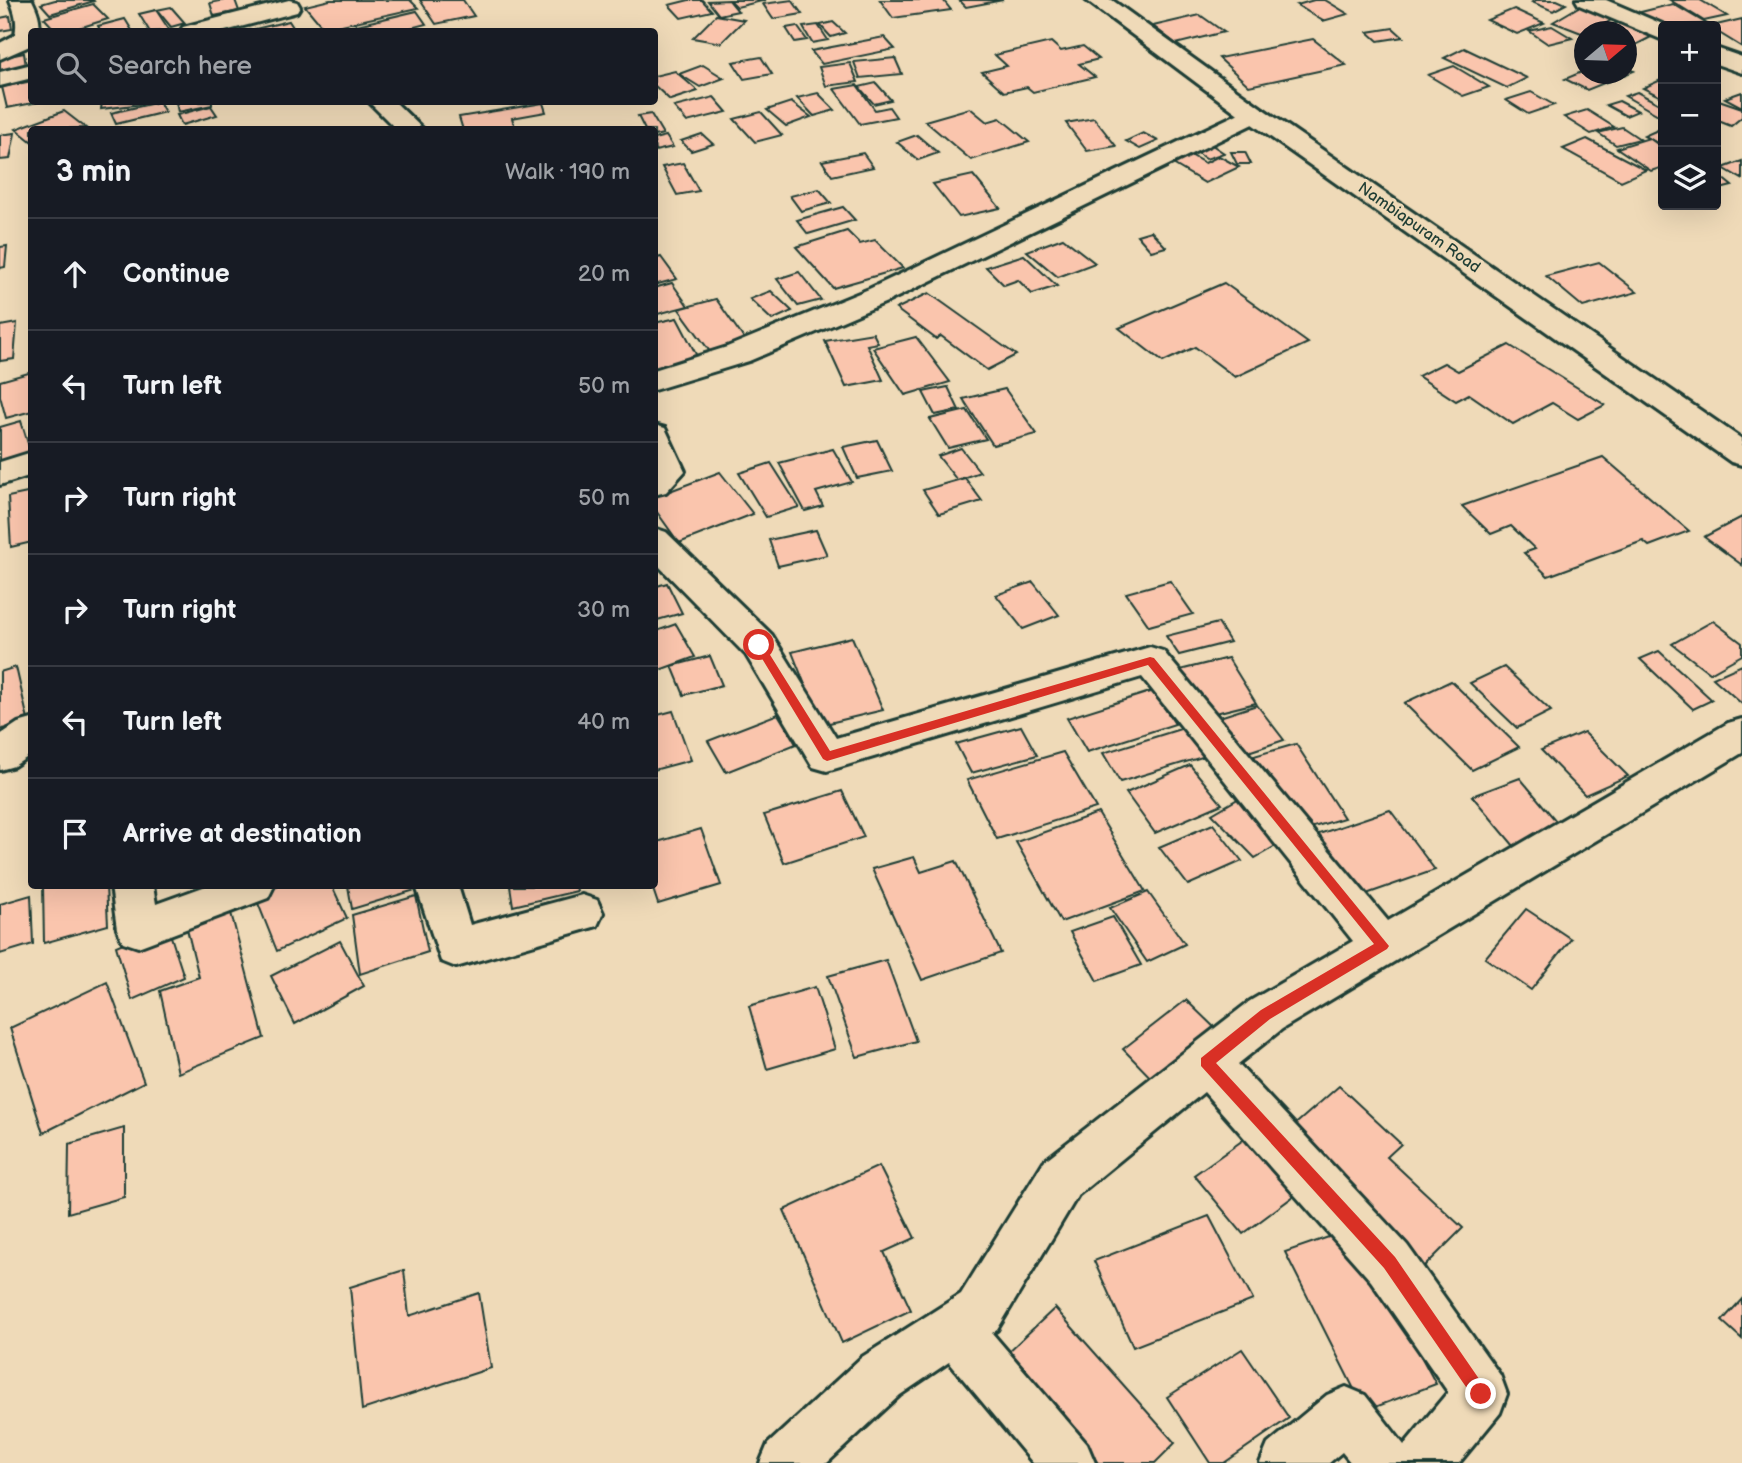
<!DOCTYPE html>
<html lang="en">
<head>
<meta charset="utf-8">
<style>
  body { margin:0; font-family:"Balsamiq Sans",sans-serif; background:#242831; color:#f1f3f6 }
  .controls { position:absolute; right:21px; top:21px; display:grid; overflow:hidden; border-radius:7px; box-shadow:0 7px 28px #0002 }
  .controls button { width:63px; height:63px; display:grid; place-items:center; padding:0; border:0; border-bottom:2px solid #363941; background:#171b24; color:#f1f3f6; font:35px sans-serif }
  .compass { position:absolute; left:1574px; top:21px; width:63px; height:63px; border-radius:50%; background:#171b24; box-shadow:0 7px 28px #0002; rotate:71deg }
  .stop { position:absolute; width:21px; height:21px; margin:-16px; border:5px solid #d93025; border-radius:50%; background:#fff }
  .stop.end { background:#d93025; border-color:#fff; box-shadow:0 2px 7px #0008 }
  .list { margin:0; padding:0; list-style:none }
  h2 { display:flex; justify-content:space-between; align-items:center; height:91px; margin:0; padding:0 28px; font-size:30px }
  h2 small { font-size:23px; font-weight:400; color:#9ea1a6 }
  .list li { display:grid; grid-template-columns:46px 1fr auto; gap:21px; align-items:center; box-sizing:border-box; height:112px; padding:0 28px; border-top:2px solid #363941 }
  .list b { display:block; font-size:26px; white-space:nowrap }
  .list em { font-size:23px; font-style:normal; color:#9ea1a6 }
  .icon { flex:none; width:38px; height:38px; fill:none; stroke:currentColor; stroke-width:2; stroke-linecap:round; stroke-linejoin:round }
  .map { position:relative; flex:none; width:1742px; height:1463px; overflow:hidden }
  .search { position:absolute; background:#171b24; box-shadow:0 7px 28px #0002; left:28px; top:28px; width:630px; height:77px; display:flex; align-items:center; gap:18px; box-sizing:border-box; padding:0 24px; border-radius:7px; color:#9ea1a6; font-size:26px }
  .panel { position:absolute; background:#171b24; box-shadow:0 7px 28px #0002; left:28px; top:126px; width:630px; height:763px; border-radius:7px }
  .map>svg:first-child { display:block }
  .building { fill:#fac5ad; stroke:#1f3d34; stroke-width:2 }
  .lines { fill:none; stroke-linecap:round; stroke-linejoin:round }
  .minor-casing { stroke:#1f3d34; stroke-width:6 }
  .tertiary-casing { stroke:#1f3d34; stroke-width:6 }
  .minor { fill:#efdab8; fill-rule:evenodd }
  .tertiary { fill:#efdab8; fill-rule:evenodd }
  .route { fill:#d93025 }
  .labels { text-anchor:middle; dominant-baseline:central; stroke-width:6; stroke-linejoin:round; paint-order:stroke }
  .far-street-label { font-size:16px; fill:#1f3d34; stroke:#efdab8 }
</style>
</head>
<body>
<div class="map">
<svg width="1742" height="1463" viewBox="0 0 1742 1463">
  <rect width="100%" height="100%" fill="#efdab8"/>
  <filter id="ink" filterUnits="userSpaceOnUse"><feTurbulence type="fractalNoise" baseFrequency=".0143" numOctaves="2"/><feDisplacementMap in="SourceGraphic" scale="14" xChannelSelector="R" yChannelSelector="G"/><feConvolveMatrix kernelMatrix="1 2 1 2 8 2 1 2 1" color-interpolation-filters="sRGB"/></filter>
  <g filter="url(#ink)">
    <g class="building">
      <path d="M55 0H93L94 1 50 14 41 4Z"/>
      <path d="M225 0H235L239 11 214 16 210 3Z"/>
      <path d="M330 0H410L418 8 324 29 305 6Z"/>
      <path d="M420 0H463L474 16 436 24Z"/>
      <path d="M689 0H702L712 11 681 18 669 5Z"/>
      <path d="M729 0 738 11 719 15 708 1Z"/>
      <path d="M730 0H766L737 7Z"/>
      <path d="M792 0 802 14 773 19 763 4Z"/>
      <path d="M880 0H943L951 10 893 18Z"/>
      <path d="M959 0H1003L966 7Z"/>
      <path d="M1314 0H1325L1348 14 1323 21 1297 5Z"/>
      <path d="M1535 0H1557L1566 4 1553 11 1532 2Z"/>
      <path d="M1670 0H1700L1727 16 1704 21Z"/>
      <path d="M93 4 108 19 66 32H57L44 18Z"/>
      <path d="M1673 4 1707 24 1663 26V29L1637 13Z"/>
      <path d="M1580 6 1614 18 1593 32H1584V34L1553 22Z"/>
      <path d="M171 7 185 23 171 27 157 10Z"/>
      <path d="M1514 9 1544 23 1517 34 1487 20Z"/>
      <path d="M156 10 170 31 150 32 139 14Z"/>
      <path d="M417 11 426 24 395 32H352L349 27Z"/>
      <path d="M716 15 744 20 721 43 693 38Z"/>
      <path d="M1200 15 1224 32 1176 44 1153 26Z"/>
      <path d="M10 16 12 29 0 31V18Z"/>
      <path d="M125 19 133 32H101L98 26Z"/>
      <path d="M1742 19V47L1716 31V26H1712Z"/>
      <path d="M289 21 296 32 247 31Z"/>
      <path d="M833 22 845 33 831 37 820 25Z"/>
      <path d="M1619 22 1653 36 1626 50V32H1600Z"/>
      <path d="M818 25 828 40 812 43 803 27Z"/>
      <path d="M797 26 807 40 795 42 786 28Z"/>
      <path d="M1552 26 1572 38 1548 44 1529 31Z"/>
      <path d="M1393 28 1403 37 1378 41 1368 32Z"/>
      <path d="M884 37 895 49 822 64 811 51Z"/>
      <path d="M1313 39 1346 65 1249 86 1219 58Z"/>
      <path d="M1051 42 1061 51 1083 46 1099 59 1079 64 1095 77 1033 92 1027 87 1004 92 982 72 1007 66 995 55Z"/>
      <path d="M1464 48 1527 78 1507 88 1444 58Z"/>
      <path d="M24 53 26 66 0 71V58Z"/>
      <path d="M761 57 772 74 744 79 733 62Z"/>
      <path d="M895 58 902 74 860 78 854 62Z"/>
      <path d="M850 63 858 82 826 86 819 67Z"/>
      <path d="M703 65 724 78 700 87 679 74Z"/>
      <path d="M1454 66 1489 87 1463 96 1428 75Z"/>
      <path d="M1626 67 1634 71 1587 90 1565 79 1584 71V74H1626Z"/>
      <path d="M675 71 698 91 670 100 654 85V76Z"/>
      <path d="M1663 79V98L1643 88Z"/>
      <path d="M32 81V102H38L7 108 2 87Z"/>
      <path d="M876 83 891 100 874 104 859 87Z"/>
      <path d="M857 85 875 110 889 107 896 117 860 124 834 89Z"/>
      <path d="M1531 92 1554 105 1528 114 1506 100Z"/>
      <path d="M1637 92 1663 106V115L1660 116 1625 96Z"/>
      <path d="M1742 92V107L1725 98Z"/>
      <path d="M818 93 835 110 814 116 797 98Z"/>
      <path d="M714 97 727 112 687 122 674 107Z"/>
      <path d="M1716 99 1742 108V117L1731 126 1716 120Z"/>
      <path d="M1619 101 1638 111 1626 116 1606 105Z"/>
      <path d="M102 102H142V104L101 109Z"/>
      <path d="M159 102 165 112 116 124 111 113Z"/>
      <path d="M176 102H212V105L178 112Z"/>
      <path d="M791 102 811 117 786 126 767 110Z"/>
      <path d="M543 103 546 112 512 118 516 130H463L459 117Z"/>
      <path d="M211 106 217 115 182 125 177 115Z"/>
      <path d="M970 108 987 122 1000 118 1029 142 971 160 925 121Z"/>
      <path d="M1587 110 1614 127 1591 134 1564 117Z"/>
      <path d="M64 111 86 128 32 130V142L16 129Z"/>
      <path d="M761 112 782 135 755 142 734 119Z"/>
      <path d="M651 114 663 134 654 136V130H645L638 116Z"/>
      <path d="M1094 118 1116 146 1087 151 1066 123Z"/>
      <path d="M1622 127 1640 139 1616 145 1598 133Z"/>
      <path d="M1660 129 1663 131V146L1644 136Z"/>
      <path d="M15 133 10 159 0 160V135Z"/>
      <path d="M1143 133 1158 141 1140 149 1126 141Z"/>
      <path d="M702 134 713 144 691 151 681 141Z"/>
      <path d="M917 135 938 153 918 160 897 142Z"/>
      <path d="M666 136 673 147 655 151 654 139Z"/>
      <path d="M1649 138 1663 148V167L1651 171 1617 148Z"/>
      <path d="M1587 139 1646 170 1621 181 1563 149Z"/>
      <path d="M1209 143 1224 153 1206 159 1192 149Z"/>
      <path d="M1231 152H1245L1251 164H1237Z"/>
      <path d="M863 153 873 167 832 176 822 161Z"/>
      <path d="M1187 153 1205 163 1219 156 1239 167 1205 183 1168 161Z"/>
      <path d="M1742 161V179L1723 168Z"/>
      <path d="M683 163 699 191 677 195 662 167Z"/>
      <path d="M1716 173 1732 186 1716 190Z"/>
      <path d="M973 175 1000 208 959 217 933 184Z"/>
      <path d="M819 189 831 203 801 211 790 196Z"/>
      <path d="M843 207 855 220 808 234 797 220Z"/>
      <path d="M847 231 860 244 875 240 903 268 833 288 796 247Z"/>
      <path d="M1151 231 1166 247 1151 251 1137 235Z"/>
      <path d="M1063 238 1095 263 1058 277 1027 251Z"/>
      <path d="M7 246 5 267 0 268V247Z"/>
      <path d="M1024 255 1057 286 1032 294 1018 280 1004 285 986 267Z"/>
      <path d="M661 257 677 279 654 285V259Z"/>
      <path d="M1599 262 1637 292 1583 307 1546 276Z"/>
      <path d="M799 272 821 300 798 306 777 279Z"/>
      <path d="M672 283 688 306 654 315V288Z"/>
      <path d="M1224 283 1308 343 1235 377 1195 347 1163 362 1119 328Z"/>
      <path d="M771 291 792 311 772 320 750 299Z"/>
      <path d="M929 293 1016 355 987 370 941 336 936 339 896 309Z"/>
      <path d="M716 299 747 343 711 353 679 309Z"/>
      <path d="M677 318 698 358 654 368V323Z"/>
      <path d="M17 323 14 359 0 361V326Z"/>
      <path d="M873 333 878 343 867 345 883 380 846 387 825 341Z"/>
      <path d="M916 337 950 382 905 395 873 348Z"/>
      <path d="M1509 345 1605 405 1578 419 1552 403 1513 424 1469 394 1456 401 1418 376 1444 363 1458 371Z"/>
      <path d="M32 372V411L6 418 0 396V381Z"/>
      <path d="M948 387 959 410 935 415 923 392Z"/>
      <path d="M1005 389 1037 434 993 445 963 399Z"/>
      <path d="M967 410 986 439 948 448 930 419Z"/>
      <path d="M21 421 31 453 0 463V427Z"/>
      <path d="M877 440 892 471 857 478 843 447Z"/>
      <path d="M961 448 980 472 957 480 938 456Z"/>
      <path d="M833 449 852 482 816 492 823 506 805 511 779 463Z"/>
      <path d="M1603 457 1689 531 1649 546 1643 541 1548 576 1524 553 1535 549 1511 526 1491 534 1462 506Z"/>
      <path d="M771 463 799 507 766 517 739 473Z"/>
      <path d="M720 472 753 514 679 543 654 508V497Z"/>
      <path d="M965 478 982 501 939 514 923 490Z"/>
      <path d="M32 492V542L11 547 8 497Z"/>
      <path d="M1742 517V565L1704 537Z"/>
      <path d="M816 530 827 555 778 566 769 540Z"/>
      <path d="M1170 581 1193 614 1149 626 1126 593Z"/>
      <path d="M1033 582 1059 615 1023 629 996 595Z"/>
      <path d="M667 583 682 613 654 621V587Z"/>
      <path d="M1713 621 1742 643V655L1710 673 1672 644Z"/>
      <path d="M1218 623 1230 642 1179 655 1166 636Z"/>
      <path d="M676 624 695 657 654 672V632Z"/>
      <path d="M852 637 883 710 821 725 792 652Z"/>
      <path d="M1659 651 1712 700 1693 709 1640 659Z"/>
      <path d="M710 656 722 685 684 695 672 666Z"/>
      <path d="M1228 658 1256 703 1199 717 1172 672Z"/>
      <path d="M1742 665V704L1713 678Z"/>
      <path d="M16 667 28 720 0 730V672Z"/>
      <path d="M1504 667 1551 711 1517 728 1470 683Z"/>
      <path d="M1451 681 1519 747 1472 770 1404 703Z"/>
      <path d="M1153 691 1175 724 1087 752 1067 718Z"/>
      <path d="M1257 705 1284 740 1233 757 1207 721Z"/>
      <path d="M673 711 691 760 654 770V716Z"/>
      <path d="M778 714 796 744 726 772 708 741Z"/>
      <path d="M1021 726 1037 755 971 773 956 744Z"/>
      <path d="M1190 726 1209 755 1120 782 1103 753Z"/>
      <path d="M1584 732 1628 776 1585 795 1541 750Z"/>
      <path d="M1296 744 1344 818 1300 831 1254 756Z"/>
      <path d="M1063 752 1096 808 997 839 967 780Z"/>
      <path d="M1190 765 1222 804 1155 833 1126 793Z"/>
      <path d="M1520 778 1567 834 1519 852 1472 796Z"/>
      <path d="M842 791 864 837 784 863 764 815Z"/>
      <path d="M1248 793 1291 837 1255 858 1212 814Z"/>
      <path d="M1390 810 1435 870 1352 899 1310 837Z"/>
      <path d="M1098 813 1145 891 1061 922 1016 842Z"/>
      <path d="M1213 824 1242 861 1188 885 1159 847Z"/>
      <path d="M701 829 721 885 658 904 652 886 654 843Z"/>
      <path d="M914 857 921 872 956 861 1001 953 922 980 872 869Z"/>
      <path d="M43 886H106L108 925 44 943Z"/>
      <path d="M271 886H332L347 918 277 951 254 893Z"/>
      <path d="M348 886H425V887L352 909Z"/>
      <path d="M510 886H576L577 891 513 906Z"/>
      <path d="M1148 892 1185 944 1147 962 1110 908Z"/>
      <path d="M31 895 33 944 0 954V904Z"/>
      <path d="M416 896 428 952 360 974 352 915Z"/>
      <path d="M1526 909 1571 939 1531 990 1485 958Z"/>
      <path d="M231 913 264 1038 178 1073 160 991 199 977 187 929Z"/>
      <path d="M1113 917 1141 965 1097 981 1070 932Z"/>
      <path d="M167 924 184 977 132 1000 116 946Z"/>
      <path d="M340 941 364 986 295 1024 271 976Z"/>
      <path d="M886 960 916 1041 857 1057 828 976Z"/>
      <path d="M107 982 144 1082 43 1133 10 1028Z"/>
      <path d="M815 987 835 1049 767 1069 749 1006Z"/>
      <path d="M1186 1000 1220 1033 1157 1084 1123 1049Z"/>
      <path d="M1339 1086 1401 1144 1387 1157 1463 1228 1421 1270 1283 1135Z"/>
      <path d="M124 1128V1197L68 1213 69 1144Z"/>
      <path d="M1260 1128 1310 1184 1243 1234 1194 1175Z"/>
      <path d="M879 1166 915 1238 884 1252 911 1310 842 1343 784 1210Z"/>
      <path d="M1209 1216 1253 1300 1133 1347 1094 1261Z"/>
      <path d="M1352 1229 1436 1384 1365 1411 1285 1252Z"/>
      <path d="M404 1270 409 1316 479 1293 491 1368 362 1410 350 1287Z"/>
      <path d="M1742 1299V1339L1722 1321Z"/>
      <path d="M1055 1308 1175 1443 1155 1463H1098L1006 1354Z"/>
      <path d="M1242 1349 1289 1418 1224 1463H1210L1167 1397Z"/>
    </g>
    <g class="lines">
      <g class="minor-casing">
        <g id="minor">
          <path d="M10 0H32C37 10 41 20 39 32H32V45L0 59V43L15 35C18 22 15 12 10 0Z"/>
          <path d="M289 0 297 2 300 7 297 12 221 32H180L183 27Z"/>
          <path d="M1576 0H1606L1667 26H1663V40L1579 5Z"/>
          <path d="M1716 48 1742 57V73L1716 64Z"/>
          <path d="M32 64V78L0 86V72Z"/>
          <path d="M369 102H395L424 130H397Z"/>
          <path d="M1254 106 1263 109 1267 114 1263 119 889 301 749 361 654 390V370L727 347 869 289Z"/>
          <path d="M654 425 665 428 685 471 666 492 654 495Z"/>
          <path d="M32 452V475L0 485V462Z"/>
          <path d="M654 528 666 532 772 635 836 738 1150 647 1163 651 1388 921 1728 723 1742 719V753L1282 1029 1238 1064 1407 1245 1500 1375 1507 1394 1500 1413 1459 1463H1351L1342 1452 1329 1463H1260L1268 1444 1327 1395 1346 1387 1365 1395 1404 1445 1448 1392 1371 1281 1204 1092 1078 1195 997 1330 992 1333 1087 1444 1095 1463H1033L949 1362 900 1395 827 1463H760L768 1444 862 1357 961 1294 1044 1161 1250 1001 1353 941 1142 677 827 771 813 767 746 655 654 561Z"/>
          <path d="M32 719V754L14 766 0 770V735L18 723Z"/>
          <path d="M111 886H153L156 904 206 886H274L268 898 138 947 123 942 117 929Z"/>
          <path d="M416 886H458L470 925 582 895 597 900 603 913 597 926 456 967 441 961Z"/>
        </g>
      </g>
      <g class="tertiary-casing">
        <path id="tertiary" d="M1086 0H1112L1263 109 1742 439V465L1731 462 1245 119Z"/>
      </g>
      <use href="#minor" class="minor"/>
      <use href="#tertiary" class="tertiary"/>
    </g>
  </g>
  <path class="route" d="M759 641 762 642 830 751 1150 657 1154 658 1389 946 1387 949 1270 1019 1216 1063 1395 1257 1486 1389 1488 1394 1486 1400 1481 1402 1475 1400 1384 1268 1201 1066V1058L1261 1010 1374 944 1148 665 827 761 823 759 755 647V642Z"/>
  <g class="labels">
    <g class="far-street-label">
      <text transform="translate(1419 228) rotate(35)">Nambiapuram Road</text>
    </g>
  </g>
</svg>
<div class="controls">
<button>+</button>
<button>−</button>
<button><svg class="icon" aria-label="layers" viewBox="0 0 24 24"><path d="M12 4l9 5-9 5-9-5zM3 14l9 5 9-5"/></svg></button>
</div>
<svg class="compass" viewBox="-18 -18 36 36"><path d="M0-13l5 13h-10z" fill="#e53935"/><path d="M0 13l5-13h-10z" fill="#9ea1a6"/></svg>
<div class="stop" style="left:759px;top:645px"></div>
<div class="stop end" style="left:1481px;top:1394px"></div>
<div class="search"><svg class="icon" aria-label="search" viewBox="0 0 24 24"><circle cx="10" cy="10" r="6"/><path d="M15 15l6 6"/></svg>Search here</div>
<section class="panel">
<h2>3 min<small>Walk · 190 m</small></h2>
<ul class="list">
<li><svg class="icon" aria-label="ahead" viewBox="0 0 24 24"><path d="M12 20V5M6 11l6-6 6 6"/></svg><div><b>Continue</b></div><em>20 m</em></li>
<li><svg class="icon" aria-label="left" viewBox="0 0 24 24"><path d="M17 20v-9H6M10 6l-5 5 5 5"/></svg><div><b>Turn left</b></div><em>50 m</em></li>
<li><svg class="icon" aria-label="right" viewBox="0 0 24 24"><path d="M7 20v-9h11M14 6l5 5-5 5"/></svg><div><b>Turn right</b></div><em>50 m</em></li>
<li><svg class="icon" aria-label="right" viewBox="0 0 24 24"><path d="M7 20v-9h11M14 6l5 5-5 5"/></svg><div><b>Turn right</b></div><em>30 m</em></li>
<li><svg class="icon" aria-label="left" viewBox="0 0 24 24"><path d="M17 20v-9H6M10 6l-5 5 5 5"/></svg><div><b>Turn left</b></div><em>40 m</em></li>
<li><svg class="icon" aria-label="arrive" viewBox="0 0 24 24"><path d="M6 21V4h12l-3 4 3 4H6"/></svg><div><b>Arrive at destination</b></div></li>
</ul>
</section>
</div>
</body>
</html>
